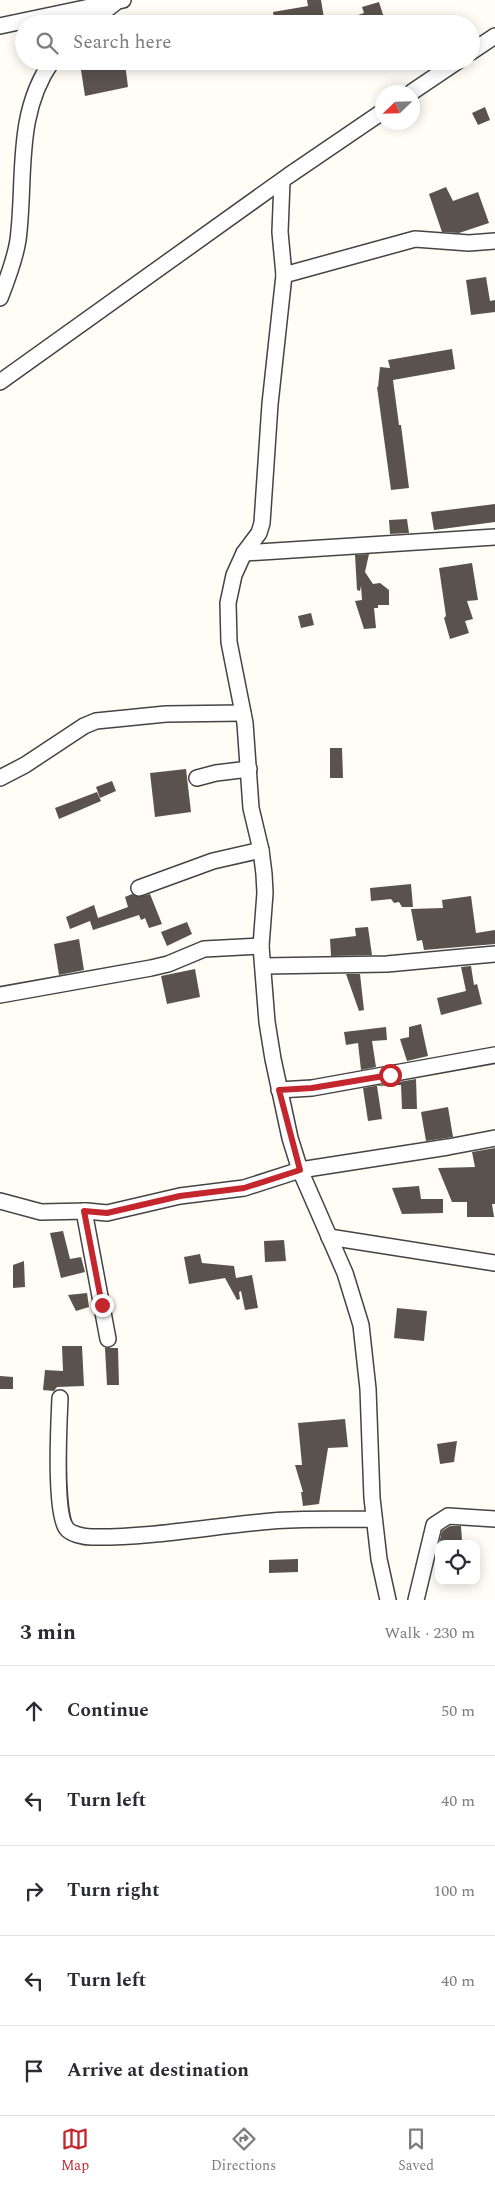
<!DOCTYPE html>
<html lang="en">
<head>
<meta charset="utf-8">
<style>
  body { margin:0; font-family:Spectral,serif; background:#f2f2f3; color:#2b2b33 }
  .controls { position:absolute; right:15px; bottom:15px; display:grid; overflow:hidden; border-radius:10px; box-shadow:0 2px 12px #0003 }
  .controls button { width:45px; height:45px; display:grid; place-items:center; padding:0; border:0; border-bottom:1px solid #e1e1e2; background:#fff; color:#2b2b33; font:25px sans-serif }
  .compass { position:absolute; left:375px; top:85px; width:45px; height:45px; border-radius:50%; background:#fff; box-shadow:0 2px 12px #0003; rotate:247deg }
  .stop { position:absolute; width:15px; height:15px; margin:-11px; border:4px solid #c4262e; border-radius:50%; background:#fff }
  .stop.end { background:#c4262e; border-color:#fff; box-shadow:0 1px 5px #0008 }
  .list { margin:0; padding:0; list-style:none }
  h2 { display:flex; justify-content:space-between; align-items:center; height:65px; margin:0; padding:0 20px; font-size:21px }
  h2 small { font-size:16px; font-weight:400; color:#7c7c81 }
  .list li { display:grid; grid-template-columns:32px 1fr auto; gap:15px; align-items:center; box-sizing:border-box; height:90px; padding:0 20px; border-top:1px solid #e1e1e2 }
  .list b { display:block; font-size:19px; white-space:nowrap }
  .list em { font-size:16px; font-style:normal; color:#7c7c81 }
  .icon { flex:none; width:28px; height:28px; fill:none; stroke:currentColor; stroke-width:2; stroke-linecap:round; stroke-linejoin:round }
  .map { position:relative; flex:none; width:495px; height:1600px; overflow:hidden }
  .search { position:absolute; background:#fff; box-shadow:0 2px 12px #0003; left:15px; right:15px; top:15px; height:55px; display:flex; align-items:center; gap:12px; box-sizing:border-box; padding:0 18px; border-radius:28px; color:#7c7c81; font-size:19px }
  .sheet { height:515px; background:#fff }
  nav { display:flex; justify-content:space-around; align-items:center; box-sizing:border-box; height:70px; border-top:1px solid #e1e1e2; background:#fff; font-size:14px; color:#7c7c81 }
  nav a { display:grid; justify-items:center; gap:2px }
  nav .on { color:#c4262e }
  .map>svg:first-child { display:block }
  .building { fill:#5a524d }
  .lines { fill:none; stroke-linecap:round; stroke-linejoin:round }
  .minor-casing { stroke:#444; stroke-width:18 }
  .minor { stroke:#fff; stroke-width:15 }
  .route { stroke:#c4262e; stroke-width:6 }
</style>
</head>
<body>
<div class="map">
<svg width="495" height="1600" viewBox="0 0 495 1600">
  <rect width="100%" height="100%" fill="#fffdf5"/>
  <g class="building">
    <path d="M307 0H321L325 24H275L273 12 308 6Z"/>
    <path d="M379 2 386 24H340V21L364 13 362 7Z"/>
    <path d="M125 63 128 87 85 96 81 70Z"/>
    <path d="M485 107 490 120 478 125 472 113Z"/>
    <path d="M446 187 453 201 478 192 489 223 459 233 442 232 429 194Z"/>
    <path d="M486 277 490 301 495 300V312L471 315 466 280Z"/>
    <path d="M452 349 455 369 393 380 399 425H401L409 488 391 490 377 387H378L380 367 390 368 388 360Z"/>
    <path d="M495 504V522L434 530 431 512Z"/>
    <path d="M407 519 409 533 390 534 389 520Z"/>
    <path d="M369 554 365 572 373 584 380 583 389 590V605H378V608H374L376 628 364 629 355 601 362 600 361 586 360 591 357 590 355 555Z"/>
    <path d="M472 563 478 600 467 601 473 619 465 621 469 633 450 639 444 618 446 616 439 568Z"/>
    <path d="M311 613 314 625 301 628 298 616Z"/>
    <path d="M330 748H342L343 778H330Z"/>
    <path d="M186 769 191 812 155 817 150 773Z"/>
    <path d="M112 781 116 791 100 798 96 787Z"/>
    <path d="M97 792 101 801 59 819 55 808Z"/>
    <path d="M411 884 413 907H402L399 902 394 903 391 899 371 901 370 888Z"/>
    <path d="M132 894 138 897 150 894 162 924 149 928 145 918 141 920 139 915 93 930 90 921 70 929 66 917 94 905 98 918 128 907 125 897Z"/>
    <path d="M471 896 476 933 495 930V944L424 950 422 940 417 941 411 909 443 908 442 900Z"/>
    <path d="M187 922 192 934 167 946 161 932Z"/>
    <path d="M368 927 372 955 331 956 330 939 356 936 355 928Z"/>
    <path d="M79 939 84 970 59 975 54 944Z"/>
    <path d="M471 966 474 985 477 984 482 1004 441 1015 437 998 466 991 461 967Z"/>
    <path d="M195 969 200 997 167 1004 161 976Z"/>
    <path d="M346 974H360L364 1010 359 1011Z"/>
    <path d="M421 1024 428 1056 407 1061 400 1039 409 1037V1027Z"/>
    <path d="M386 1027 387 1040 372 1041 376 1067 361 1070 358 1043 346 1045 344 1032Z"/>
    <path d="M416 1079 417 1109H402L401 1085 377 1086 382 1119 368 1121 363 1088Z"/>
    <path d="M448 1107 453 1137 426 1141 421 1112Z"/>
    <path d="M495 1148V1204H492L494 1217H467V1202H452L438 1168 475 1167 472 1152Z"/>
    <path d="M419 1186 421 1199H443V1213L402 1214 392 1188Z"/>
    <path d="M63 1231 70 1259 81 1257 85 1272 61 1278 50 1233Z"/>
    <path d="M284 1240 286 1261 265 1262 264 1241Z"/>
    <path d="M200 1254 202 1263 234 1266 236 1278 252 1275 258 1308 245 1310 241 1291 239 1292 240 1299 237 1300 225 1278 189 1284 184 1257Z"/>
    <path d="M24 1261 25 1287 13 1288V1265Z"/>
    <path d="M87 1293 89 1307 76 1311 68 1295Z"/>
    <path d="M397 1308 427 1311 424 1341 394 1338Z"/>
    <path d="M62 1346H82L84 1386 57 1387 54 1391 43 1390 45 1370 63 1371Z"/>
    <path d="M105 1348H118L119 1385H107Z"/>
    <path d="M0 1376 13 1377V1389H0Z"/>
    <path d="M345 1419 348 1447 328 1448 319 1504 303 1506 301 1492H303L295 1465H302L298 1423Z"/>
    <path d="M457 1441 454 1462 440 1464 437 1444Z"/>
    <path d="M450 1526H461L462 1541 439 1544 442 1531Z"/>
    <path d="M298 1559V1572L269 1573V1560Z"/>
  </g>
  <g class="lines">
    <g class="minor-casing">
      <g id="minor">
        <path d="M88 24 115 3"/>
        <path d="M0 26 123 0"/>
        <path d="M471 52 495 36"/>
        <path d="M412 92 458 61"/>
        <path d="M282 181 280 232 284 275 270 404 262 523 259 533 244 553 234 575 228 603 229 642 245 723 251 808 261 850 264 874 265 893 261 946 267 1022 273 1059 290 1138 300 1170 345 1273 361 1325 368 1389 372 1498 379 1559 388 1600"/>
        <path d="M284 275 415 239 469 243 495 241"/>
        <path d="M0 298C7 280 15 260 18 240 26 179 14 115 52 61"/>
        <path d="M0 382 288 176 382 112"/>
        <path d="M244 553 495 537"/>
        <path d="M0 778 25 765 84 726 96 721 166 714 243 713"/>
        <path d="M197 778 216 773 249 769"/>
        <path d="M139 888 213 861 261 850"/>
        <path d="M263 966 387 964 495 954"/>
        <path d="M0 995 151 968 168 964 204 949 261 946"/>
        <path d="M279 1090 312 1088 495 1055"/>
        <path d="M0 1201 41 1212 87 1211 107 1213 180 1196 244 1188 300 1170 448 1147 495 1138"/>
        <path d="M84 1211 108 1339"/>
        <path d="M329 1237 495 1263"/>
        <path d="M60 1398C59 1420 54 1515 67 1529 71 1534 84 1537 91 1537 150 1538 213 1526 272 1521 306 1518 340 1520 374 1519"/>
        <path d="M416 1600 434 1525 448 1516 495 1519"/>
      </g>
    </g>
    <use href="#minor" class="minor"/>
  </g>
  <g class="lines">
    <path class="route" d="M102 1305 84 1211 107 1213 180 1196 244 1188 300 1170 279 1090 312 1088 390 1075"/>
  </g>
</svg>
<div class="controls">
<button><svg class="icon" aria-label="locate" viewBox="0 0 24 24"><circle cx="12" cy="12" r="6"/><path d="M12 2v4M12 18v4M2 12h4M18 12h4"/></svg></button>
</div>
<svg class="compass" viewBox="-18 -18 36 36"><path d="M0-13l5 13h-10z" fill="#e53935"/><path d="M0 13l5-13h-10z" fill="#7c7c81"/></svg>
<div class="stop" style="left:390px;top:1075px"></div>
<div class="stop end" style="left:102px;top:1305px"></div>
<div class="search"><svg class="icon" aria-label="search" viewBox="0 0 24 24"><circle cx="10" cy="10" r="6"/><path d="M15 15l6 6"/></svg>Search here</div>
</div>
<section class="sheet">
<h2>3 min<small>Walk · 230 m</small></h2>
<ul class="list">
<li><svg class="icon" aria-label="ahead" viewBox="0 0 24 24"><path d="M12 20V5M6 11l6-6 6 6"/></svg><div><b>Continue</b></div><em>50 m</em></li>
<li><svg class="icon" aria-label="left" viewBox="0 0 24 24"><path d="M17 20v-9H6M10 6l-5 5 5 5"/></svg><div><b>Turn left</b></div><em>40 m</em></li>
<li><svg class="icon" aria-label="right" viewBox="0 0 24 24"><path d="M7 20v-9h11M14 6l5 5-5 5"/></svg><div><b>Turn right</b></div><em>100 m</em></li>
<li><svg class="icon" aria-label="left" viewBox="0 0 24 24"><path d="M17 20v-9H6M10 6l-5 5 5 5"/></svg><div><b>Turn left</b></div><em>40 m</em></li>
<li><svg class="icon" aria-label="arrive" viewBox="0 0 24 24"><path d="M6 21V4h12l-3 4 3 4H6"/></svg><div><b>Arrive at destination</b></div></li>
</ul>
</section>
<nav>
<a class="on"><svg class="icon" aria-label="map" viewBox="0 0 24 24"><path d="M3 6l6-2 6 2 6-2v14l-6 2-6-2-6 2zM9 4v14M15 6v14"/></svg>Map</a>
<a><svg class="icon" aria-label="directions" viewBox="0 0 24 24"><path d="M12 3l9 9-9 9-9-9zM9 14v-3h6M13 9l2 2-2 2"/></svg>Directions</a>
<a><svg class="icon" aria-label="saved" viewBox="0 0 24 24"><path d="M7 4h10v16l-5-4-5 4z"/></svg>Saved</a>
</nav>
</body>
</html>
